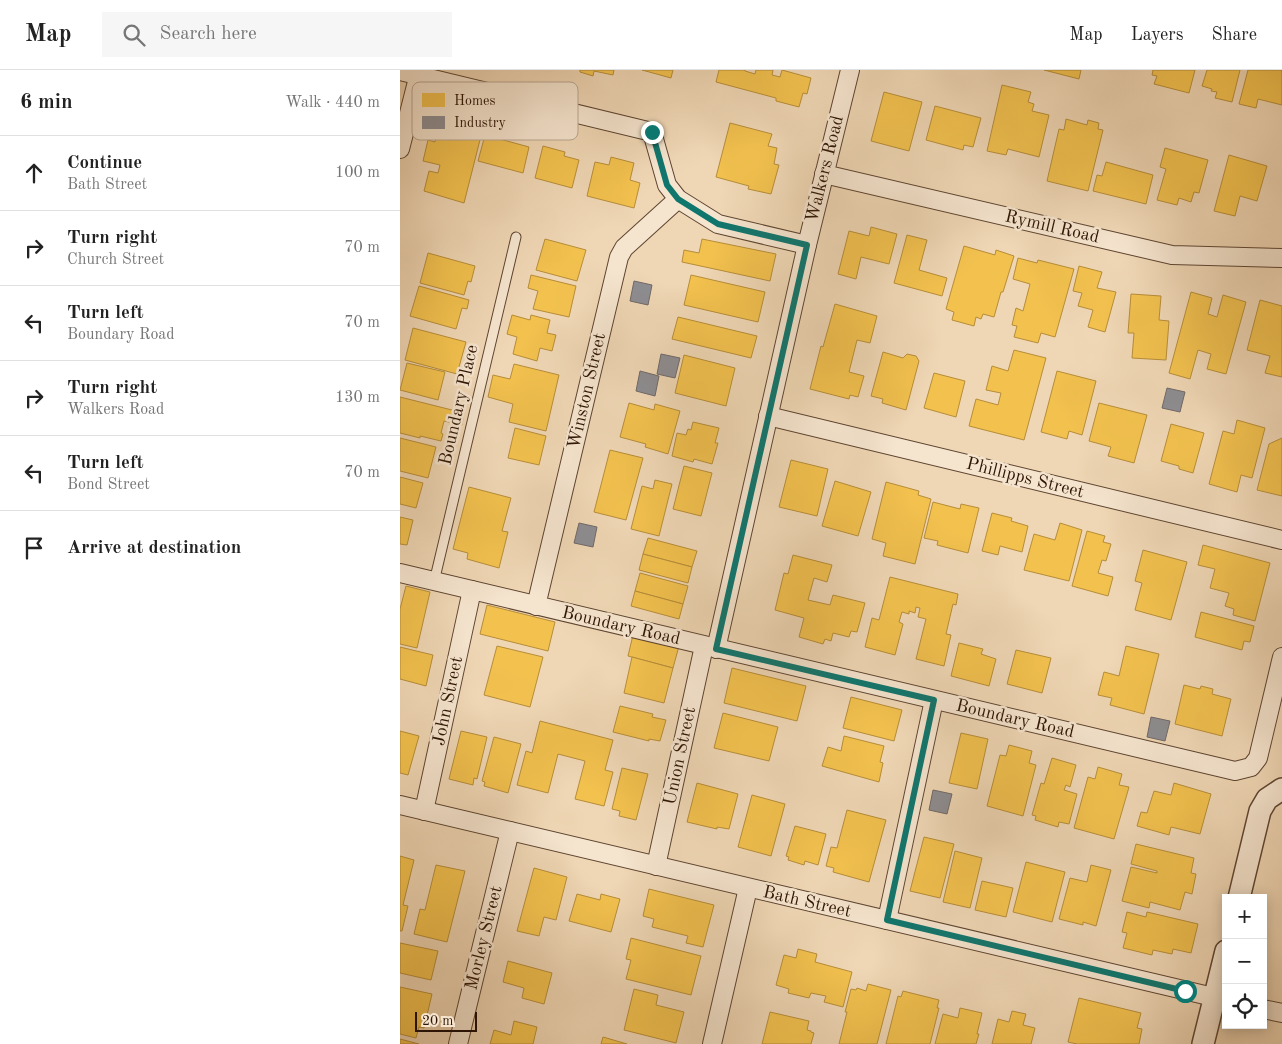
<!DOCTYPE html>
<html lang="en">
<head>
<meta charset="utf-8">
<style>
  body { margin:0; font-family:"Old Standard TT",serif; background:#f6f6f6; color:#222 }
  .controls { position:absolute; right:15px; bottom:15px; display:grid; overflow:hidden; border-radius:0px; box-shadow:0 2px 12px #0003 }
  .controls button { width:45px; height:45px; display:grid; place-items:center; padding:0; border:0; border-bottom:1px solid #e0e0e0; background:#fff; color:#222; font:25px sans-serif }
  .scale { position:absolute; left:15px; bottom:12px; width:62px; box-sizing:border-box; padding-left:5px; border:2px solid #2e1505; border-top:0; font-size:14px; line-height:18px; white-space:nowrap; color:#2e1505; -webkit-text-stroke:4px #f5e4ce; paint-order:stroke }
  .stop { position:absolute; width:15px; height:15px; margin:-11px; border:4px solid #0f766e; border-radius:50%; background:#fff }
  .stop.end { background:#0f766e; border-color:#fff; box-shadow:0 1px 5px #0008 }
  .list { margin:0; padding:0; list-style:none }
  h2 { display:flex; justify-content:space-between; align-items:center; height:65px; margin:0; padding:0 20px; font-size:21px }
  h2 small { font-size:16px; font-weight:400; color:#767676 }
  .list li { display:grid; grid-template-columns:32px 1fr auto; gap:15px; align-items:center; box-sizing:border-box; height:75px; padding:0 20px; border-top:1px solid #e0e0e0 }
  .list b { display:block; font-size:19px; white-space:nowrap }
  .list p { margin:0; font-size:16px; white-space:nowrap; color:#767676 }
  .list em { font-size:16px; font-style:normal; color:#767676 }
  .icon { flex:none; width:28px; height:28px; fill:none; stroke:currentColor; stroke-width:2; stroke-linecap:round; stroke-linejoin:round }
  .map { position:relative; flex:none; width:882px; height:974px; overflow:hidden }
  header { display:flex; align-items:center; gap:30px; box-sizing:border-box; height:70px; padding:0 25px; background:#fff; border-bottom:1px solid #e0e0e0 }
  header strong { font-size:24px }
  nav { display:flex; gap:28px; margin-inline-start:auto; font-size:18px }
  .search { width:350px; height:45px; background:#f6f6f6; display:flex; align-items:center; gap:12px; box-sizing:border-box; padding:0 18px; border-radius:0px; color:#767676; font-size:19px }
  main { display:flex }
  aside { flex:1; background:#fff }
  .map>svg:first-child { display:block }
  .homes { fill:#f2c14e; stroke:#b78d38 }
  .industry { fill:#8d8d92; stroke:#706968 }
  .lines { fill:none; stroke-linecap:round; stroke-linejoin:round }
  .service-casing { stroke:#5e4531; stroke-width:11 }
  .minor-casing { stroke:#5e4531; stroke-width:20 }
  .tertiary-casing { stroke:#5e4531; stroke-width:24 }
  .service { stroke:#f5e4ce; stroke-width:9 }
  .minor { stroke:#f5e4ce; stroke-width:18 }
  .tertiary { stroke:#f5e4ce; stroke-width:21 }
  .route { stroke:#0f766e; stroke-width:6 }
  .labels { text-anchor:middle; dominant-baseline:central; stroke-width:5; stroke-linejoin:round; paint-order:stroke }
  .street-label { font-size:18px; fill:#2e1505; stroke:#f5e4ce }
  .key { fill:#f5e4ce; stroke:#b9a692; stroke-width:1 }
  .key-label { font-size:14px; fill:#2e1505 }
</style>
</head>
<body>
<header>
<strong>Map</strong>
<div class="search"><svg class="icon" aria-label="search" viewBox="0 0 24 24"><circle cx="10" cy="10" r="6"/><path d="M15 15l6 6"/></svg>Search here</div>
<nav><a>Map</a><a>Layers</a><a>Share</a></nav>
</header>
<main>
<aside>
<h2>6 min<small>Walk · 440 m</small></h2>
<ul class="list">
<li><svg class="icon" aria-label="ahead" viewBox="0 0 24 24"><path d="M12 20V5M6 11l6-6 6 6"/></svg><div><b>Continue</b><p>Bath Street</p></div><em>100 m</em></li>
<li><svg class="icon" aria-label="right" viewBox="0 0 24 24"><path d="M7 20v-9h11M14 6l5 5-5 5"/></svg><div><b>Turn right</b><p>Church Street</p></div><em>70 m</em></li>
<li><svg class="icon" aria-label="left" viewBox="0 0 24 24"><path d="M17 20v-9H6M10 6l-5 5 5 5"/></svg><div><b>Turn left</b><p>Boundary Road</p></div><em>70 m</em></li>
<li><svg class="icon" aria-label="right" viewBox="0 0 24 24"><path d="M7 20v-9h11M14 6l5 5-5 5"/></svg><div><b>Turn right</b><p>Walkers Road</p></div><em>130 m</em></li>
<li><svg class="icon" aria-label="left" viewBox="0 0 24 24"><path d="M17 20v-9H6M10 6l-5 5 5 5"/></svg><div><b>Turn left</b><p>Bond Street</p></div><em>70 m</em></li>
<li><svg class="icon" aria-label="arrive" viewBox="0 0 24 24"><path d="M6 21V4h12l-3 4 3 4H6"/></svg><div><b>Arrive at destination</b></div></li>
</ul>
</aside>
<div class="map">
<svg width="882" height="974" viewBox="0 0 882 974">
  <rect width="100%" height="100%" fill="#efd6b4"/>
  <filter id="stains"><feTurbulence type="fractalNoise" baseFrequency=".004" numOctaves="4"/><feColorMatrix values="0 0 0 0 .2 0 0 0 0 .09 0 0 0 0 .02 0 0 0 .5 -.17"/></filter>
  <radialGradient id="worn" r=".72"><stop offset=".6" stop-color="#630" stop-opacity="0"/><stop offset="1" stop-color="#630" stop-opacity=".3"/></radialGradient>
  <g class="homes">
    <path d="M180 0H214L213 5 194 1 193 6 180 2Z"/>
    <path d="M242 0H273L271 8Z"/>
    <path d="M319 0H345V1L355 4 356 0H373L372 5 380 7 382 0 411 8 407 24 403 23 399 37 376 31V28L316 12Z"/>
    <path d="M644 0H681L679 9Z"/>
    <path d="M753 0H795L789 23 754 14 757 6 752 5Z"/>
    <path d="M807 0H840L832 32 815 28 817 22 811 21 812 19 802 16Z"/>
    <path d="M848 0H882V35L858 29 856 38 839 34Z"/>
    <path d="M602 15 631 22 628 32 634 34 632 41 649 45 639 87 608 79 606 85 587 81Z"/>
    <path d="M484 22 522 32 509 81 471 71Z"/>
    <path d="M535 36 581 48 573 77 564 75 563 80 526 70Z"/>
    <path d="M41 44 69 51 68 54 83 58 64 133 24 121 29 101 38 103 40 95 23 91 28 70 35 72 36 67 28 64 32 48 40 49Z"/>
    <path d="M666 49 687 55 688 50 699 53 698 59 703 60 688 121 647 111 659 59 664 60Z"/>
    <path d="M330 53 372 64 368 76 377 78 374 94 379 95 371 124 348 119 349 116 316 107Z"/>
    <path d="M85 65 129 77 123 103 78 91Z"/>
    <path d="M143 76 165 82 164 86 179 90 172 118 135 108Z"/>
    <path d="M765 78 808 90 799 123 794 122 791 132 779 128 777 135 757 130 766 99 760 97Z"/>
    <path d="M829 85 867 96 857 131 840 126 835 146 814 141Z"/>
    <path d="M211 87 234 93 230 110 240 113 234 138 187 126 195 92 209 95Z"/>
    <path d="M706 92 753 105 746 134 693 121 697 105 702 106Z"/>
    <path d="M471 157 497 164 489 194 461 187 456 209 438 204 449 161 469 166Z"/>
    <path d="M507 165 527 170 519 200 547 208 542 226 494 213Z"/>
    <path d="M145 169 186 180 177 211 136 200Z"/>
    <path d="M302 169 376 184 370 211 282 192 284 180 299 183Z"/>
    <path d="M564 176 595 185 596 180 614 186 603 222H601L594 247 583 244 581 249 576 247 574 256 552 250 554 242 546 239Z"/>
    <path d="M28 183 75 196 71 212 68 211 64 225 20 213Z"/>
    <path d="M618 188 637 193 638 190 674 199 655 267 641 263 638 273 614 267 617 256 612 255 616 238 623 241 630 214 613 209Z"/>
    <path d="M679 196 702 202 697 218 716 222 705 262 688 257 693 240 678 236 682 223 673 221Z"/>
    <path d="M131 205 176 216 169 247 133 239 138 221 128 218Z"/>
    <path d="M291 205 365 222 358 252 284 235Z"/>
    <path d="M19 216 69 230 67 239 62 238 56 259 10 246Z"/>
    <path d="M791 222 812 228 808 244 817 247 823 225 846 232 826 304 807 299 811 284 798 280 790 309 769 303Z"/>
    <path d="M731 224 761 226 759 250 769 251 766 290 732 288 734 263H728Z"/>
    <path d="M860 230 882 236V307L865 303 870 286 847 280Z"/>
    <path d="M435 234 477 246 470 273 457 270 449 302 464 306 458 327 450 325 449 329 410 319 421 276 423 277Z"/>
    <path d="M112 245 130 250 131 245 150 250 147 263 156 265 152 281 140 278 137 291 113 284 117 267 107 264Z"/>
    <path d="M278 247 357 266 351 288 272 269Z"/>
    <path d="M13 258 66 272 57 304 5 290Z"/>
    <path d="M614 280 646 288 624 370 569 356 576 329 598 335 601 323 586 320 592 296 608 301Z"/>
    <path d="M483 282 503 288 507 284 516 286 519 291 506 340 482 333 483 329 471 326Z"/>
    <path d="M284 285 335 298 326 336 275 323Z"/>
    <path d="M7 293 45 302 38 330 0 320Z"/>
    <path d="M114 294 159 305 146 361 109 352 113 334 88 327 93 305 110 309Z"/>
    <path d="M657 301 696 311 682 365 669 361 667 369 641 362Z"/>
    <path d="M534 303 565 311 556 347 524 338Z"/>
    <path d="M0 327 64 343 62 355 44 351 41 363 43 364 41 371 20 366V368L0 363Z"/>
    <path d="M229 333 254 340 255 334 280 341 268 384 245 377 246 374 220 367Z"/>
    <path d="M699 333 747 345 734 393 708 386 711 377 689 371Z"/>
    <path d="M837 350 865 358 852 408 841 405 837 422 809 414 823 361 834 364Z"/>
    <path d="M293 352 319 358 315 373H318L312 394 294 389 293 392 272 386 277 363 286 365 288 359 291 360Z"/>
    <path d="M771 354 804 363 793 403 779 399V396L761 391Z"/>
    <path d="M115 358 146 366 139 395 108 388Z"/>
    <path d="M0 368 36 377 28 408 0 401Z"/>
    <path d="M882 368V426L857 420 869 374Z"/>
    <path d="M210 380 243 388 226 450 194 442Z"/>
    <path d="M391 390 428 399 417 446 379 437Z"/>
    <path d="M284 396 312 403 301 446 273 439Z"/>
    <path d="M0 407 23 413 16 438 0 434Z"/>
    <path d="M255 410 272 414 259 466 231 459 242 416 253 419Z"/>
    <path d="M435 411 471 422 458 466 422 456Z"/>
    <path d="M486 412 519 421 518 425 531 429 515 494 483 486 486 473 472 469Z"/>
    <path d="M69 417 111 428 102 461 108 462 99 498 67 489 68 483 53 479Z"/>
    <path d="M533 432 560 439 561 434 579 438 568 483 537 475 538 471 524 468Z"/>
    <path d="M592 443 612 448 611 451 628 456 622 482 600 476 598 485 582 481Z"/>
    <path d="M0 447 13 450 7 475 0 474Z"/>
    <path d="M660 453 682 460 669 511 624 500 634 464 655 470Z"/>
    <path d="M687 461 705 466 703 472 711 474 706 491 702 490 698 503 713 507 708 526 672 516Z"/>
    <path d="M248 468 297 481 292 497 243 484Z"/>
    <path d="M803 475 870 493 855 551 833 545 834 539 825 536 829 523 810 518 815 499 798 495Z"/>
    <path d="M743 480 787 492 771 550 735 540 742 513 735 511Z"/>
    <path d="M243 484 292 497 288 513 239 500Z"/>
    <path d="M393 485 432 495 427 512 414 508 408 530 430 535 433 525 465 533 457 562 451 561 449 567 433 563 431 571 425 569 423 574 399 567 404 548 375 540 384 503 388 504Z"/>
    <path d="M240 503 288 516 283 534 235 521Z"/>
    <path d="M490 507 558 524 556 535 553 534 546 564 551 565 544 596 516 589 526 549 518 547 520 538 516 537 515 543 509 541V544L502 542 499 552 503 554 495 585 465 577 472 548 479 550Z"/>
    <path d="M6 516 30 522 17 578 0 574V539Z"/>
    <path d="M235 521 283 534 279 549 231 536Z"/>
    <path d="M87 535 155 552 148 581 80 564Z"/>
    <path d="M801 542 854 556 850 572 844 571 842 580 795 567Z"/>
    <path d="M233 565 279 576 273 598 228 586Z"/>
    <path d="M559 573 583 579 581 584 596 589 589 616 551 606Z"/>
    <path d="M97 576 143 587 130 637 84 625Z"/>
    <path d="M726 576 759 584 744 644 710 635 712 628 698 625 704 602 719 606Z"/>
    <path d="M0 577 33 585 26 616 0 609Z"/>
    <path d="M616 580 651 588 642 623 607 614Z"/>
    <path d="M232 587 273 598 264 633 224 623Z"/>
    <path d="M332 598 406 616 397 651 324 633Z"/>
    <path d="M784 615 800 619 801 616 813 619 812 624 831 629 822 666 775 654Z"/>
    <path d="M451 627 502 640 494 671 443 658Z"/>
    <path d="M220 636 253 644 252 647 266 650 260 671 249 669V671L213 662Z"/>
    <path d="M323 643 378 657 369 691 314 678Z"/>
    <path d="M140 651 213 670 205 700 213 702 204 736 175 729 185 691 158 684 148 723 117 715 126 681 132 683Z"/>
    <path d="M0 661 19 666 8 705 0 703Z"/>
    <path d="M61 661 87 667 77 709 74 708 73 715 49 709Z"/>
    <path d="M561 663 588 669 577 719 549 713Z"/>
    <path d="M444 666 484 676 480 692 483 693 479 712 422 696 428 677 441 681Z"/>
    <path d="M94 667 121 674 108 723 84 716 85 712 82 711Z"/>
    <path d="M609 675 632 681 629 693 636 695 623 746 587 736 600 685 606 686Z"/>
    <path d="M652 688 676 695 670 717 666 715 664 720 677 724 669 754 659 752 658 757 635 750 636 746 632 745 641 713 644 714Z"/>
    <path d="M698 697 722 704 719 715 729 717 714 769 674 758 688 707 695 709Z"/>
    <path d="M222 698 248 704 236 750 219 746 220 741 212 739Z"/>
    <path d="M297 713 338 724 329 759 317 757V759L287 752Z"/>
    <path d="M774 713 811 724 800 764 771 757 769 765 737 756 741 742 747 743 754 721 771 725Z"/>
    <path d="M352 725 385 734 371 786 338 777Z"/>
    <path d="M447 740 486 750 469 812 433 802 434 798 426 796 431 777 437 778Z"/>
    <path d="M395 756 426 764 418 795 405 791 404 795 388 790 389 787 386 786Z"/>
    <path d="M524 767 554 774 540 828 510 821Z"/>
    <path d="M736 774 794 788 791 803 796 804 792 824 785 822 780 840 750 832 749 838 722 831 731 797 757 803V801L731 794Z"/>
    <path d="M555 781 582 788 570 838 543 832Z"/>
    <path d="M0 786 14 790 3 835 8 836 2 861H0Z"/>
    <path d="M626 792 665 802 652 852 613 842Z"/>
    <path d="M36 795 65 801 47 872 14 864 20 839 25 840Z"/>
    <path d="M691 795 711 800 696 856 683 852V855L659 849 670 808 687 812Z"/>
    <path d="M134 798 167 807 156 850 144 847 139 866 117 861Z"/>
    <path d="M582 811 613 818 606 847 575 840Z"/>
    <path d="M249 819 314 835 303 877 286 873 288 866 252 857 254 849 243 846Z"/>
    <path d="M177 824 200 830 201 824 220 829 211 862 169 851Z"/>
    <path d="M727 842 746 847 747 842 798 854 791 883 773 879 772 884 753 880 752 885 723 878 727 863 722 862Z"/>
    <path d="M231 868 301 886 291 925 226 909 231 890 226 889Z"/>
    <path d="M0 873 38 881 31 910 0 903Z"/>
    <path d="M398 879 417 884 415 892 452 902 443 937 424 932 426 926 411 923 409 928 388 923 389 919 376 915 384 885 396 888Z"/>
    <path d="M108 891 152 903 144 934 122 928 124 918 103 912Z"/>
    <path d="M468 914 491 920 477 974H439L447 942H445L451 919 456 920 457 918 466 921Z"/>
    <path d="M0 917 32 924 24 958 19 957 16 968 0 964Z"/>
    <path d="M234 919 258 925 256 935 284 942 276 973 224 960Z"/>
    <path d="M503 921 539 930 537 938H539L530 974H486L498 926 501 927Z"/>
    <path d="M679 928 741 943 737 958 742 959 739 974H677L668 972Z"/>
    <path d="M560 938 582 943 577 964H579L576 974H535L543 944 558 948Z"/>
    <path d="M612 941 626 944 623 955 635 958 631 974H592L598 949 609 952Z"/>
    <path d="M370 942 409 951 407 960 411 961V962L414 963 411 974H362Z"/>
    <path d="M114 951 137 957 133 974H90L94 960 111 965Z"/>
    <path d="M203 967 227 974H201Z"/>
    <path d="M0 969 19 974H0Z"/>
  </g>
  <g class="industry">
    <path d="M234 211 252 215 248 235 230 231Z"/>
    <path d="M261 284 280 288 275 308 257 304Z"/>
    <path d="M240 301 259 306 255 326 236 321Z"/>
    <path d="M767 318 785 322 780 342 762 338Z"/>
    <path d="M179 453 197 457 193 477 174 473Z"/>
    <path d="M751 647 770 651 765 671 747 667Z"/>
    <path d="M533 720 552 724 547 744 529 740Z"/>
  </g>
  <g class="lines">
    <g class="service-casing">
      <path id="service" d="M34 512 116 167"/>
    </g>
    <g class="minor-casing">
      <g id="minor">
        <path d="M0 1 252 62 267 115 278 129 318 154 407 175"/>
        <path d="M0 79 20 0"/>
        <path d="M424 104 772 185 882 188"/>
        <path d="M368 346 882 470"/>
        <path d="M0 503 835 701 851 697 858 688 882 587"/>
        <path d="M136 536 219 187 224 178 278 129"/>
        <path d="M316 579 407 175 450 0"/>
        <path d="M0 735 826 930"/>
        <path d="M24 741 72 520"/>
        <path d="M256 796 304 576"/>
        <path d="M487 850 534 630"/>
        <path d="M863 939 882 943"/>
        <path d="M58 974 110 761"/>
        <path d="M312 974 348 818"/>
      </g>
    </g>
    <g class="tertiary-casing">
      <g id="tertiary">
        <path d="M839 828 860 741 867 729 882 719"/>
        <path d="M803 974 826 881"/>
      </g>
    </g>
    <use href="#service" class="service"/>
    <use href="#minor" class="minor"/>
    <use href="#tertiary" class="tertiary"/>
  </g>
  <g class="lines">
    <path class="route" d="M252 62 267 115 278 129 318 154 407 175 316 579 534 630 487 850 785 921"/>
  </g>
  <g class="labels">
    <g class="street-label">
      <text transform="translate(425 99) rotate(-76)">Walkers Road</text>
      <text transform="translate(652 157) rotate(13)">Rymill Road</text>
      <text transform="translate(187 321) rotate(-77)">Winston Street</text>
      <text transform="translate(59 335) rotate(-77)">Boundary Place</text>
      <text transform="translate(625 408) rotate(14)">Phillipps Street</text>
      <text transform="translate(221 556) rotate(13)">Boundary Road</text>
      <text transform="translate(48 631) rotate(-78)">John Street</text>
      <text transform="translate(615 649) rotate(13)">Boundary Road</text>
      <text transform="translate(280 686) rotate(-78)">Union Street</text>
      <text transform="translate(407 832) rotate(13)">Bath Street</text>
      <text transform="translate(84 868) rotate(-76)">Morley Street</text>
    </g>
  </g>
  <rect x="12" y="12" width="166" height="58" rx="8" class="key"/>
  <rect x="22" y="23" width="23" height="14" fill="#f2c14e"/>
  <rect x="22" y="46" width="23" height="13" fill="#8d8d92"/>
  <g class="key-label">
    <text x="54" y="35">Homes</text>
    <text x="54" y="57">Industry</text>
  </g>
  <rect width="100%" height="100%" filter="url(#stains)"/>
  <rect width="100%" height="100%" fill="url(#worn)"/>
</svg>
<div class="controls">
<button>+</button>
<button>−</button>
<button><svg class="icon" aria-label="locate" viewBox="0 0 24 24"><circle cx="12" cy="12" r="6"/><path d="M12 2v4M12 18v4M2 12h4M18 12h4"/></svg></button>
</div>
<div class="scale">20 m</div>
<div class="stop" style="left:785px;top:921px"></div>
<div class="stop end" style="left:252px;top:62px"></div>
</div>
</main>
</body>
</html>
